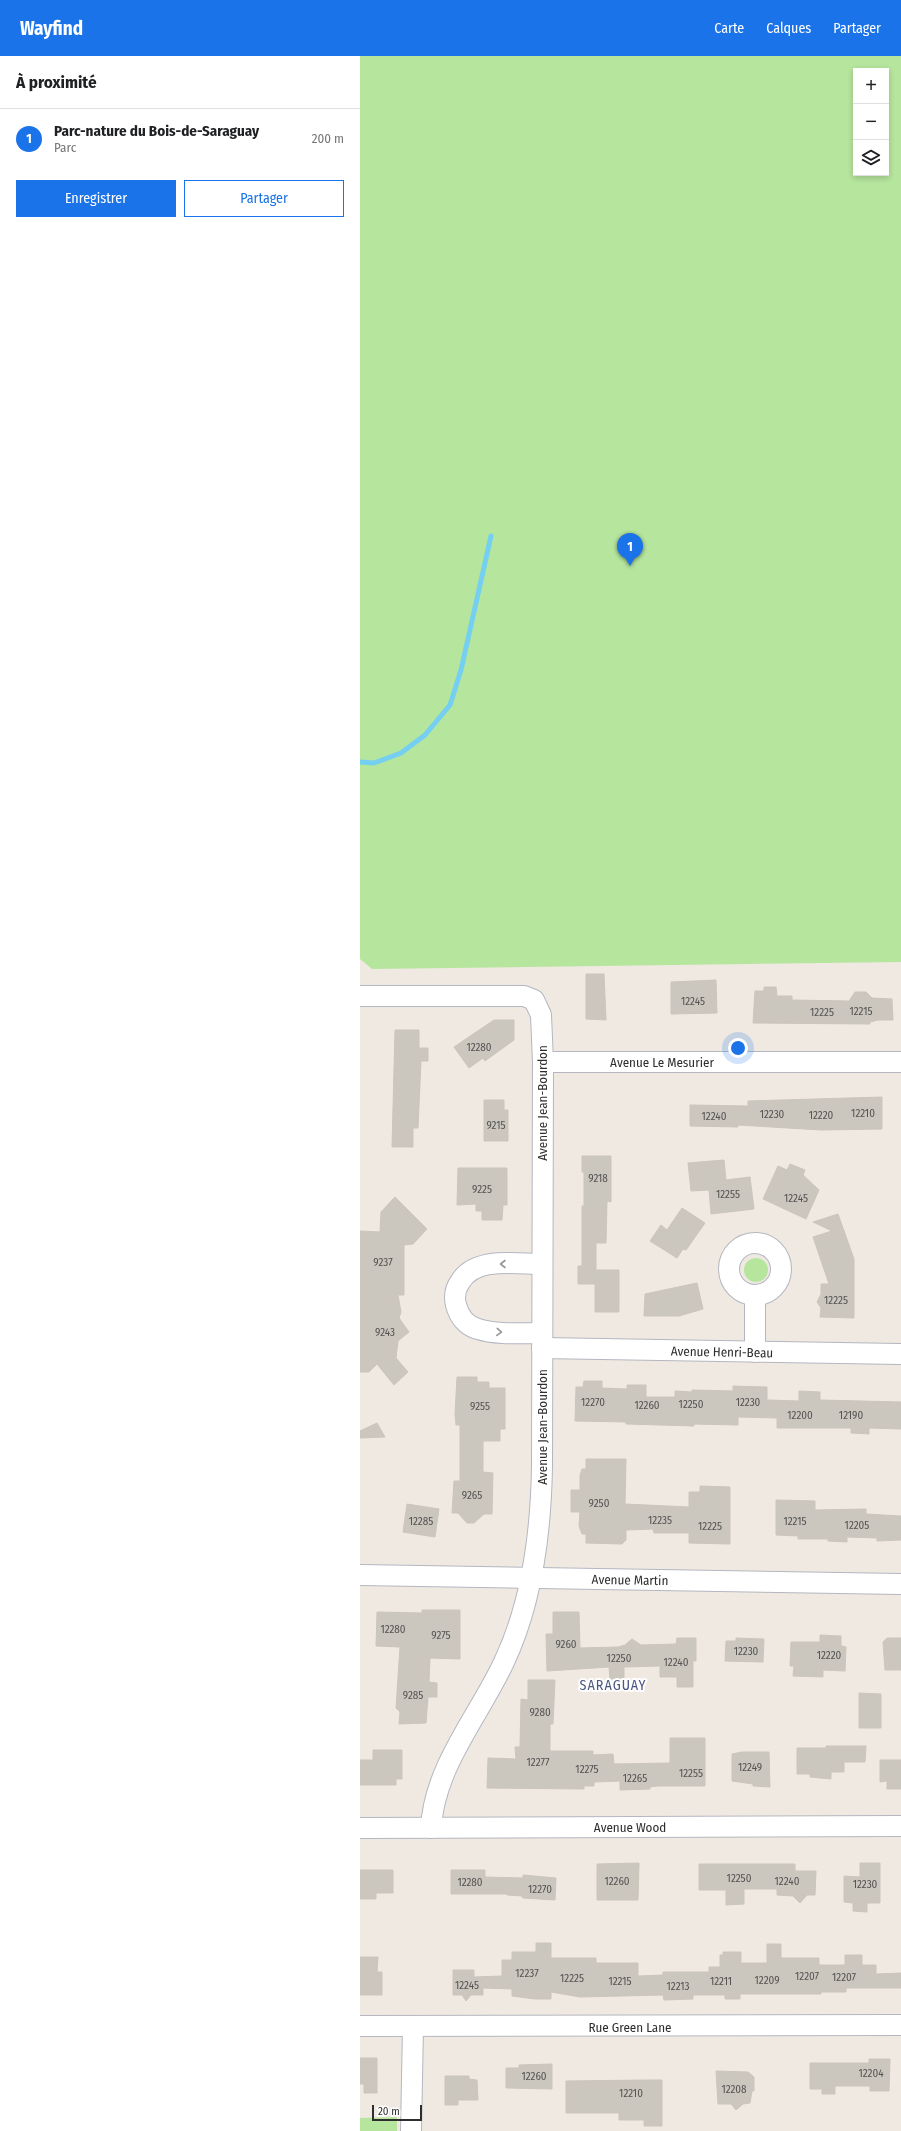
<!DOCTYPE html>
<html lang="fr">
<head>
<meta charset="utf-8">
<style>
  body { margin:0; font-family:"Fira Sans Condensed",sans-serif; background:#f2f2f2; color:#202124 }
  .controls { position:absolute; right:12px; top:12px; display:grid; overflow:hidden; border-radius:0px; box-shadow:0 2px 6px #0003 }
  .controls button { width:36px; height:36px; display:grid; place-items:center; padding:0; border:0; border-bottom:1px solid #e0e0e0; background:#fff; color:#202124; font:20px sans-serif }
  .scale { position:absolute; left:12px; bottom:10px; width:50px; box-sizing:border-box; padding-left:4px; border:2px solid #2e2e2e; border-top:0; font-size:11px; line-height:14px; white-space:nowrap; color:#2e2e2e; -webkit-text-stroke:3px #fff; paint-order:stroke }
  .you { position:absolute; left:378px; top:992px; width:14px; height:14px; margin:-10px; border:3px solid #fff; border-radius:50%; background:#1a73e8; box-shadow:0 0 0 6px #1a73e833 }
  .badge { display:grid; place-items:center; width:26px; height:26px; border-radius:50%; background:#1a73e8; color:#fff; font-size:13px; font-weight:700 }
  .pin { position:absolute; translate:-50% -33px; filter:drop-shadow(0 1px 2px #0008) }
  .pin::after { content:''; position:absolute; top:21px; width:14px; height:12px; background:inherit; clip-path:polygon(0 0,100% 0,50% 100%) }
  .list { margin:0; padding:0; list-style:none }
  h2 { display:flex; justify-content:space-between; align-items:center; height:52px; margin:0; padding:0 16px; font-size:17px }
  h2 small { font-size:13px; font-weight:400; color:#757577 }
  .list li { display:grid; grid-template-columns:26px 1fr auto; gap:12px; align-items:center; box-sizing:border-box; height:60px; padding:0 16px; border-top:1px solid #e0e0e0 }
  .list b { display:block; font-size:15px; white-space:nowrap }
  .list p { margin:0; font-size:13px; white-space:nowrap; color:#757577 }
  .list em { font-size:13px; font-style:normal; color:#757577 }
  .actions { display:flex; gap:8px; padding:12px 16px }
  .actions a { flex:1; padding:9px 0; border:1px solid #1a73e8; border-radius:0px; text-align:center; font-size:14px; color:#1a73e8 }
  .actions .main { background:#1a73e8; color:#fff }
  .icon { flex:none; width:22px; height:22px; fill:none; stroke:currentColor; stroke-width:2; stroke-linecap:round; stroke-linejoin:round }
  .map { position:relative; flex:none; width:541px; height:2075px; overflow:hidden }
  header { display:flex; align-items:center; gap:24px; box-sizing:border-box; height:56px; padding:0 20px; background:#1a73e8; color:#fff }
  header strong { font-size:19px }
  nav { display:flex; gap:22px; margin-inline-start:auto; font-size:14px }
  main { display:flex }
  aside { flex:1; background:#fff }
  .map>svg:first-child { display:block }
  .green { fill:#b6e59e; fill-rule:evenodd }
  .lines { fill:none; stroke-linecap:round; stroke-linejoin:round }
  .stream { stroke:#75cff0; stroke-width:5 }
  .building { fill:#cbc7bf; stroke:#cbc5ba }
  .minor-casing { stroke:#b4b7c1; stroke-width:22 }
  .minor { stroke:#fff; stroke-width:20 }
  .oneway { stroke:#969696 }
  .labels { text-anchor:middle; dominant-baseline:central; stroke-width:4; stroke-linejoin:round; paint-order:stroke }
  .number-label { font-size:11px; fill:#555452 }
  .street-label { font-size:13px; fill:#2e2e2e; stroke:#fff }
  .neighbourhood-label { font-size:14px; letter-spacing:1px; fill:#4d5680; stroke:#fff }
</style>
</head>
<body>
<header>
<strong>Wayfind</strong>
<nav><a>Carte</a><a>Calques</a><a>Partager</a></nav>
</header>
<main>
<aside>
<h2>À proximité<small></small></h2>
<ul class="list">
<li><span class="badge">1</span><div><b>Parc-nature du Bois-de-Saraguay</b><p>Parc</p></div><em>200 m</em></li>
</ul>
<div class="actions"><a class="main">Enregistrer</a><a>Partager</a></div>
</aside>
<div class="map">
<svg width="541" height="2075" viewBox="0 0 541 2075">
  <rect width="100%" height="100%" fill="#efe9e1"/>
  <g class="green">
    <path d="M0 0H541V906L12 913 0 903ZM496 15H526V117H496Z"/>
    <circle cx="396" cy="1214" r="12"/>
    <path d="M37 2061V2075H0V2062Z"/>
  </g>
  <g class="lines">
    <path class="stream" d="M0 706 14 707 41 697 65 679 90 649 101 614 131 480"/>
  </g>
  <g class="building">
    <path d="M226 918H244L246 964 226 963Z"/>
    <path d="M356 924 357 957 311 958V926Z"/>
    <path d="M404 931H416L417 940H432V944L489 945 495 936H506L512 942 532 943 533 964H518L510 966V968L393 967 395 935H404Z"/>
    <path d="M134 964H154V984L125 1005 123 1002 109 1012 94 991Z"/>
    <path d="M35 974H59V992H68V1005H61L58 1072H53V1091H32Z"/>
    <path d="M522 1041V1073L461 1074 378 1069V1071L330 1070V1049L388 1050V1045Z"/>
    <path d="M124 1044H144V1054H148V1085H124Z"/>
    <path d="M222 1100H251V1146L247 1145 246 1187H236V1214H259V1256H235V1228H218V1210H222V1150H224V1116H222Z"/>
    <path d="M364 1104 366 1124 390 1121 394 1153 351 1158 349 1134 331 1135 328 1107Z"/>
    <path d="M430 1108 445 1114 443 1119 459 1134 446 1163 403 1143 418 1110 427 1114Z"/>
    <path d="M98 1112H147V1149H143L142 1164H122V1155H116V1148L97 1149Z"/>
    <path d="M35 1141 67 1173 53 1188 44 1189V1239H38L41 1256 39 1262 49 1276 38 1285 36 1302 48 1316 34 1329 17 1308 9 1316H0V1175L20 1176 21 1156Z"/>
    <path d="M322 1152 345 1167 326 1194 323 1193 317 1202 290 1185 301 1169 307 1174Z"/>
    <path d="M478 1158 494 1203V1262L460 1261 461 1252 457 1246 461 1238V1228H469L453 1181 472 1175 453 1166Z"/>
    <path d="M337 1227 343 1253 319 1260H284L285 1238Z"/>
    <path d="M97 1321H117V1326H129V1332H145V1373H140V1385H123V1416L133 1417 132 1458H124L114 1467H107L98 1457H92L94 1425H100V1369H96L95 1358Z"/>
    <path d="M224 1325H242V1332L267 1333V1329H286V1341H315V1335L332 1336V1334L373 1335V1330L407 1331V1344L439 1345V1335L460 1336V1344L541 1346V1373L509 1372V1378L491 1377V1372H417V1362L378 1361V1369L334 1368V1370L266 1368V1366L215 1365 216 1331H223Z"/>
    <path d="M17 1367 25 1381 0 1382V1375Z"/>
    <path d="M226 1403H266L265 1448 329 1451V1436H340V1430L370 1431V1488L329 1487V1477H294L293 1473 266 1474V1484L262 1488 226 1487V1478H222L219 1470 220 1456H211V1434H220V1419L222 1413H226Z"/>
    <path d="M416 1444 455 1445V1454L506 1453V1458L541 1460V1484L517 1485V1482L487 1481V1486L468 1485V1483H438V1480L416 1479Z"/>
    <path d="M47 1448 79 1453 75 1481 43 1476Z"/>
    <path d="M62 1554H100V1603L70 1602 69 1626 77 1627V1641H68L66 1667 39 1668 40 1656 36 1652 40 1591 16 1590 17 1556 62 1557Z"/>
    <path d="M193 1556H219L220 1592 258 1591 265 1589 272 1583 281 1589 316 1588 317 1582H336V1605H333V1631H317V1621H300V1610L264 1611V1622L250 1623 249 1611 187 1615 186 1578H193Z"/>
    <path d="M460 1579 481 1580V1590L486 1591 485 1615 463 1614V1621L433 1620 434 1610H430L431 1586H460Z"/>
    <path d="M376 1582 404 1583 403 1606 365 1605 366 1585H376Z"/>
    <path d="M527 1582H541V1614H525L523 1586Z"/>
    <path d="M168 1624H195L193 1668H190V1695H233V1699L253 1698 254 1708 310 1707V1682H345V1730H298L290 1731V1733L260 1734V1725L234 1726V1730H224V1733L127 1732 128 1702 156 1703 155 1691H160L161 1643 168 1644Z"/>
    <path d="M499 1637 521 1638V1672H499Z"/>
    <path d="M466 1690H506L505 1706H484V1716H471V1723L450 1721V1718H437V1692H466Z"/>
    <path d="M13 1694H42V1723H36V1729H0V1704H13Z"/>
    <path d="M382 1696H409L410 1731 393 1730V1728L372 1725V1698Z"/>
    <path d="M520 1704H541V1733H527V1725L520 1726Z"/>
    <path d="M279 1807 278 1844H237V1808Z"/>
    <path d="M500 1807H520V1847H507V1856L493 1855V1847L484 1846V1820L500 1821Z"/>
    <path d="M339 1808H435V1815H456L455 1839H447L440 1847 433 1840 417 1839V1833H384V1848L366 1849V1834H339Z"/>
    <path d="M0 1814H33V1837H16V1843H0Z"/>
    <path d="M91 1814H125V1821L163 1822V1819L196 1822 195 1844 163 1842 162 1840 147 1839V1838H91Z"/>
    <path d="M176 1887H191V1902H236V1907H278V1920L303 1919V1916H349V1911H360V1899H363V1896H381V1907H407V1888H421V1902H459V1909H485V1899H502V1909H516V1918L541 1917V1932H486V1936H461V1938H380V1943H365V1939H333V1943L304 1944 303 1939 220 1941 191 1936V1943H175L152 1940V1933L123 1932V1939H111L106 1945 102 1939H93V1914H114V1921L142 1920V1904H152V1896H176Z"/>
    <path d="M0 1901H18L17 1916H22V1939H0Z"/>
    <path d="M0 2002H17V2037H4V2028H0Z"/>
    <path d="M509 2003H530L529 2035H510V2030H475V2038H462V2033H450V2007H509Z"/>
    <path d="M192 2008V2033L146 2032V2012H159V2009Z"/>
    <path d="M356 2015 388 2016 394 2021V2035H392L390 2047 383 2048 376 2054 371 2048H358Z"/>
    <path d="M85 2020H109V2023L117 2024 118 2044H98V2049H85Z"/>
    <path d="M286 2024H302V2070H284V2064H259V2057H206V2025Z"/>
  </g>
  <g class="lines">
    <g class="minor-casing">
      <g id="minor">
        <path d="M0 940H164L174 944 181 959 183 1006 182 1410C181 1475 172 1547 144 1606 119 1660 74 1711 71 1772"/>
        <path d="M183 1006H541"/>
        <circle cx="395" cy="1213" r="26"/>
        <path d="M182 1277C161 1277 137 1279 118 1273 106 1270 99 1260 96 1249 94 1241 95 1233 100 1226 115 1200 157 1208 182 1208"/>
        <path d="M182 1292 541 1298"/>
        <path d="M395 1296V1240"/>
        <path d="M0 1519 541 1528"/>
        <path d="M0 1772 541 1770"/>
        <path d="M0 1970 541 1969"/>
        <path d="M51 2075 53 1971"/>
      </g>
    </g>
    <use href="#minor" class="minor"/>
  </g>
  <defs><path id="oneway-chevron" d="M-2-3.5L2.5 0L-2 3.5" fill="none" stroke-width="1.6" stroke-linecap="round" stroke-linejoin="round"/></defs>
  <g class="oneway">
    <use href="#oneway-chevron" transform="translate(143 1208) rotate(180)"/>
    <use href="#oneway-chevron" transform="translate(139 1276) rotate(4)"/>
  </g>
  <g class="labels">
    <g class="number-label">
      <text x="333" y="945">12245</text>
      <text x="501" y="955">12215</text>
      <text x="462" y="956">12225</text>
      <text x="119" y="991">12280</text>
      <text x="503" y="1057">12210</text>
      <text x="412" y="1058">12230</text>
      <text x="461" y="1059">12220</text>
      <text x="354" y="1060">12240</text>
      <text x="136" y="1069">9215</text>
      <text x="238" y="1122">9218</text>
      <text x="122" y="1133">9225</text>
      <text x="368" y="1138">12255</text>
      <text x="436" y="1142">12245</text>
      <text x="23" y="1206">9237</text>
      <text x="476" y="1244">12225</text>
      <text x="25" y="1276">9243</text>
      <text x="233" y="1346">12270</text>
      <text x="388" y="1346">12230</text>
      <text x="331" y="1348">12250</text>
      <text x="287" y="1349">12260</text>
      <text x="120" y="1350">9255</text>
      <text x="440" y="1359">12200</text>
      <text x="491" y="1359">12190</text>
      <text x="112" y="1439">9265</text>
      <text x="239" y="1447">9250</text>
      <text x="300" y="1464">12235</text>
      <text x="61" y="1465">12285</text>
      <text x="435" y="1465">12215</text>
      <text x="497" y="1469">12205</text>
      <text x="350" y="1470">12225</text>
      <text x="33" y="1573">12280</text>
      <text x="81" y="1579">9275</text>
      <text x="206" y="1588">9260</text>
      <text x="386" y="1595">12230</text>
      <text x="469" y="1599">12220</text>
      <text x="259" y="1602">12250</text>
      <text x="316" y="1606">12240</text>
      <text x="53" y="1639">9285</text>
      <text x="180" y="1656">9280</text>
      <text x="178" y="1706">12277</text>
      <text x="390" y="1711">12249</text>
      <text x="227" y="1713">12275</text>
      <text x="331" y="1717">12255</text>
      <text x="275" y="1722">12265</text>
      <text x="379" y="1822">12250</text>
      <text x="257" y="1825">12260</text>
      <text x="427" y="1825">12240</text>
      <text x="110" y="1826">12280</text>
      <text x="505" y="1828">12230</text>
      <text x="180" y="1833">12270</text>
      <text x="167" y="1917">12237</text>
      <text x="447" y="1920">12207</text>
      <text x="484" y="1921">12207</text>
      <text x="212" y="1922">12225</text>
      <text x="407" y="1924">12209</text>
      <text x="260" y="1925">12215</text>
      <text x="361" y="1925">12211</text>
      <text x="107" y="1929">12245</text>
      <text x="318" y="1930">12213</text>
      <text x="511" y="2017">12204</text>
      <text x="174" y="2020">12260</text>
      <text x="374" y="2033">12208</text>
      <text x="271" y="2037">12210</text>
    </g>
    <g class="street-label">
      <text x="302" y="1006">Avenue Le Mesurier</text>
      <text transform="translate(182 1047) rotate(-90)">Avenue Jean-Bourdon</text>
      <text transform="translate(362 1296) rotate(1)">Avenue Henri-Beau</text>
      <text transform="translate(182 1371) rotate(-90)">Avenue Jean-Bourdon</text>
      <text transform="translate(270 1524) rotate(1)">Avenue Martin</text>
      <text x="270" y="1771">Avenue Wood</text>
      <text x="270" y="1971">Rue Green Lane</text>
    </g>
    <g class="neighbourhood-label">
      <text x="253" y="1629">SARAGUAY</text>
    </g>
  </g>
</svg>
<div class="controls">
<button>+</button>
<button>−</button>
<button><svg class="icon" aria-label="layers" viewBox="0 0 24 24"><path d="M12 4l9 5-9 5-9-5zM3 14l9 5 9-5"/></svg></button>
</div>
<div class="scale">20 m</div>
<div class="you"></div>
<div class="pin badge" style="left:270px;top:510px">1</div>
</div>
</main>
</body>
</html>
